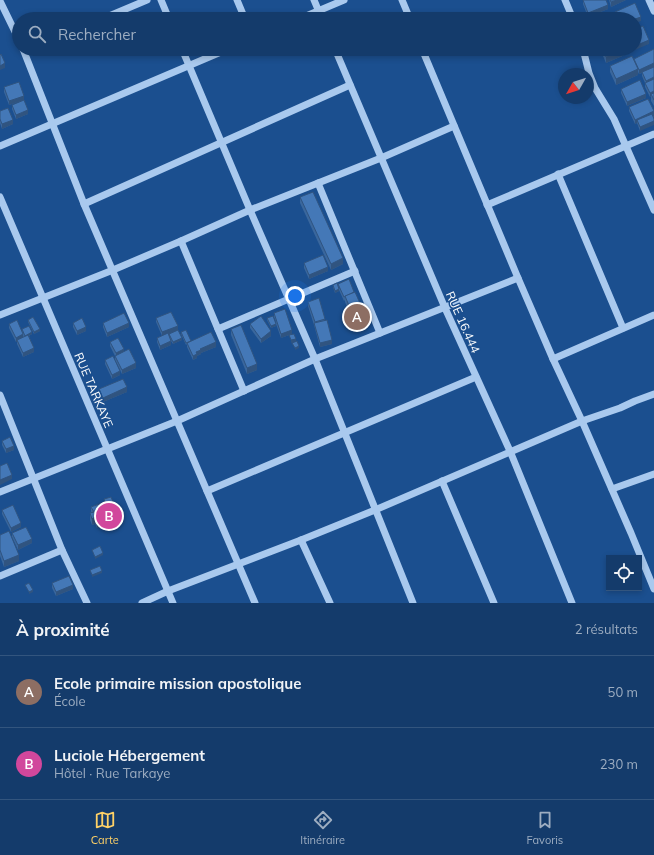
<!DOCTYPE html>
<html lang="fr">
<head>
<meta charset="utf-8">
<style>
  body { margin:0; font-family:Mulish,sans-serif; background:#214673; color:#f1f3f6 }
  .controls { position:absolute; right:12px; bottom:12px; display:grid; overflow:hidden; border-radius:0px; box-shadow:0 2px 6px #0003 }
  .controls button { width:36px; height:36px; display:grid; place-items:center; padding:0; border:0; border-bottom:1px solid #33557e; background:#143b6b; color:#f1f3f6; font:20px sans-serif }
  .compass { position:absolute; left:558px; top:68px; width:36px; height:36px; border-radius:50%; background:#143b6b; box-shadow:0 2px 6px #0003; rotate:231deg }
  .you { position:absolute; left:295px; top:296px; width:14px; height:14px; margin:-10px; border:3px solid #fff; border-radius:50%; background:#1a73e8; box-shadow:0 0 0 6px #1a73e833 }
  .badge { display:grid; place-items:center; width:26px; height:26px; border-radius:50%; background:#ffd166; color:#fff; font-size:13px; font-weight:700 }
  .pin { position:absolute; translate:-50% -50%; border:2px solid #fff; box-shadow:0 1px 4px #0006 }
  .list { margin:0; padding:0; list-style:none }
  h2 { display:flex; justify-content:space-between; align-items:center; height:52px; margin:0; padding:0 16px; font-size:17px }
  h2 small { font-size:13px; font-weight:400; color:#9dadc1 }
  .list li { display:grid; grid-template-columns:26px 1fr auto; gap:12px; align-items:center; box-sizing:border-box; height:72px; padding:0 16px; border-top:1px solid #33557e }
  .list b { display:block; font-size:15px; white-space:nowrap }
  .list p { margin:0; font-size:13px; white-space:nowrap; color:#9dadc1 }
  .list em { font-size:13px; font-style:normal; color:#9dadc1 }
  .icon { flex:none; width:22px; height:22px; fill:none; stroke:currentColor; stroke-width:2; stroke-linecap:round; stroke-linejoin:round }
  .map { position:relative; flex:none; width:654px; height:603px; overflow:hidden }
  .search { position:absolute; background:#143b6b; box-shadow:0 2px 6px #0003; left:12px; right:12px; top:12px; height:44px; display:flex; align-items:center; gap:10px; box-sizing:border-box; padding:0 14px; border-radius:22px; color:#9dadc1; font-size:15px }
  .sheet { height:196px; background:#143b6b }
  nav { display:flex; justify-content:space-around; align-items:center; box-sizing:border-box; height:56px; border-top:1px solid #33557e; background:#143b6b; font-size:11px; color:#9dadc1 }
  nav a { display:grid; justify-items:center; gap:2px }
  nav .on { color:#ffd166 }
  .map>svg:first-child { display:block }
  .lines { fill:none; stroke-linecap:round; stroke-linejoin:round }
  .minor { stroke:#a9c9ee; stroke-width:7 }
  .wall { fill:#3a679d }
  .shaded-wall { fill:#305480 }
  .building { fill:#4478b7; stroke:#305480 }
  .labels { text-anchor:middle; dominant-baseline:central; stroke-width:3; stroke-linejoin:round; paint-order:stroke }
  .street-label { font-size:12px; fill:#fff; stroke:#1b4f8f }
</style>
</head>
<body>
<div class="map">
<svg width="654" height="603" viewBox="0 0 654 603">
  <rect width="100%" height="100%" fill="#1b4f8f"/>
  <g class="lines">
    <g class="minor">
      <path d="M161 0 169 19"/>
      <path d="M237 0 245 19"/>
      <path d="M314 0 322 19"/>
      <path d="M402 0 410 19"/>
      <path d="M565 0 573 19"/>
      <path d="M649 0 654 11"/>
      <path d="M0 1 19 40"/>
      <path d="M102 19 147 0"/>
      <path d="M299 19 344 0"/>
      <path d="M23 49 84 204 255 603"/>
      <path d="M182 49 250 210 315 359 413 603"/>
      <path d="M335 49 445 308 510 451 572 603"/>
      <path d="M422 49 518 278 553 359 582 421 631 533 654 589"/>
      <path d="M583 49 589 73 595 88 614 119 654 210"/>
      <path d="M0 146 228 49"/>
      <path d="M558 174 623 328"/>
      <path d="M318 183 380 333"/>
      <path d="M0 197 173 603"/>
      <path d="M84 204 350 85"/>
      <path d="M487 205 654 134"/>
      <path d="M181 241 244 391"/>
      <path d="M0 315 113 270 181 241 250 210 381 158 454 126"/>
      <path d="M218 329 355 271"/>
      <path d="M553 359 654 315"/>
      <path d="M0 395 62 550 87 603"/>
      <path d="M442 481 494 603"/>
      <path d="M612 489 654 474"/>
      <path d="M207 491 476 377"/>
      <path d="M0 492 177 421 315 359 518 278"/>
      <path d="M301 540 330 603"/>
      <path d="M0 576 62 550"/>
      <path d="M142 603 168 591 301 540 375 510 582 421 620 408 635 401 654 394"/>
    </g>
  </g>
  <g class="wall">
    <path d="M583 0 608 9 588 17 583 4Z"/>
    <path d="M609 0H626L611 7Z"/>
    <path d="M615 12 641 21 635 19H616L615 16Z"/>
    <path d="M600 49H627V54L606 63Z"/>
    <path d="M654 49V106L651 101V96L650 97 645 87V83L642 76V73L639 74 638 72V75L616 85 610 72V66L634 60Z"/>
    <path d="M4 87 24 100 9 105 4 92Z"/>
    <path d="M621 89 646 98 627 106 621 93Z"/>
    <path d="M12 105 28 114 16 119 12 109Z"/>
    <path d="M629 107 654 116 640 131 637 123 635 124 629 111Z"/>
    <path d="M0 111 13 124 2 129 0 123Z"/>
    <path d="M300 197 343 264 331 270 300 203Z"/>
    <path d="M304 263 328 271 309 279 304 268Z"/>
    <path d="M338 284 368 327 357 331 345 302V300L344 301 339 290V291L335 293 333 287V285L338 287Z"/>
    <path d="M308 302 325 320 332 344 320 347 314 325 308 306Z"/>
    <path d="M274 313 292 334 281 338 276 324V326L271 328 267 320V318L276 322 274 317Z"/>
    <path d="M156 318 178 330 168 334 169 336V334L182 340 173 344 171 341V345L160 350 157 342V338L162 336 156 322Z"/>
    <path d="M28 320 40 331 34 334 28 322Z"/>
    <path d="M73 323 86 331 77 335 73 327Z"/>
    <path d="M103 323 129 327 107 337 103 327Z"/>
    <path d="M9 324 22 331V329L32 334 29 336 34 352 23 357 17 344V342H16L9 328Z"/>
    <path d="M250 324 271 336 261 343 250 328Z"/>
    <path d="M231 329 257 370 247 374 231 335Z"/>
    <path d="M181 332 191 341 216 347 201 353V354L197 356V358L193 360 187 347V344L186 345 181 334Z"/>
    <path d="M110 342 124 352 136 368 122 374 115 360V356L110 346Z"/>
    <path d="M105 360 120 375 112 379 105 364Z"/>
    <path d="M99 389 127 392 103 402 99 393Z"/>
    <path d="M2 441 14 450 6 453 2 445Z"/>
    <path d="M104 499 118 521 111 523 110 522 97 528 95 524 92 525 90 520V513H91V507L104 502Z"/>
    <path d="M2 510 21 527 11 532 2 514Z"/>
    <path d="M12 533 32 543 18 550 12 537Z"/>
    <path d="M0 535 19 561 4 567 0 556Z"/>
    <path d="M52 583 73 589 56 596 52 588Z"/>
  </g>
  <g class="shaded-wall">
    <path d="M617 0H626L611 7V2Z"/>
    <path d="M608 5V9L588 17V13Z"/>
    <path d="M641 17V21L635 23V19Z"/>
    <path d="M649 40V44L630 52V49H635V46Z"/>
    <path d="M623 49H627V54L606 63V57Z"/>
    <path d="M5 63V68L0 70V66Z"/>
    <path d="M654 63V67L639 74V70Z"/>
    <path d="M638 69V75L616 85V79Z"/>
    <path d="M654 77V81L646 85V81Z"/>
    <path d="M654 91V95L651 94V96L650 97V93Z"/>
    <path d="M646 94V98L627 106V102Z"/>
    <path d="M24 96V100L9 105V101Z"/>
    <path d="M28 110V114L16 119V115Z"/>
    <path d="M654 111V116L638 122 637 120V123L635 124V120Z"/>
    <path d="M13 120V124L2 129V124Z"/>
    <path d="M654 121V125L640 131V127Z"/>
    <path d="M343 258V264L331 270V264Z"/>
    <path d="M328 267V271L309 279V275Z"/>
    <path d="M339 289V291L335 293V291Z"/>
    <path d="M368 321V327L357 331V325Z"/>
    <path d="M129 323V327L107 337V333Z"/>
    <path d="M276 324V326L271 328V326Z"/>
    <path d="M178 326V330L162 337V332Z"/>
    <path d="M86 327V331L77 335V331Z"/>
    <path d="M40 329V331L34 334V332Z"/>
    <path d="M292 330V334L281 338V334Z"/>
    <path d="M271 331V336L261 343V339Z"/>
    <path d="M32 332V334L25 338V336Z"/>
    <path d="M23 334V339L17 340V342H16V338Z"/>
    <path d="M182 338V340L173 344V342Z"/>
    <path d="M296 339V341L291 343V340Z"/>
    <path d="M332 340V344L320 347V343Z"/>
    <path d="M171 341V345L160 350V346Z"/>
    <path d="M216 342V347L201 353V354L197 356V358L193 360V356L196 352 200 349Z"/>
    <path d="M299 346V348L295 350V348Z"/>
    <path d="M34 348V352L23 357V353Z"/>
    <path d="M124 349V353L116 357V353Z"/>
    <path d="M136 363V368L122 374V370Z"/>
    <path d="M257 364V370L247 374V368Z"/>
    <path d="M120 371V375L112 379V375Z"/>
    <path d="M127 387V392L103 402V398Z"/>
    <path d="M14 446V450L6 453V449Z"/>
    <path d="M12 475V479L0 485V480Z"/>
    <path d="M118 514V521L111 523V517Z"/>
    <path d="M110 516V522L97 528V522Z"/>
    <path d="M95 517V524L92 525V519Z"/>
    <path d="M21 523V527L11 532V528Z"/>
    <path d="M32 539V543L18 550V545Z"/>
    <path d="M103 553V555L95 559V557Z"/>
    <path d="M19 555V561L4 567V561Z"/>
    <path d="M102 571V573L92 577V575Z"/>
    <path d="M73 585V589L56 596V592Z"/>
    <path d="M33 590V592L29 594V592Z"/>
  </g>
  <g class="building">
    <path d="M583 0H606L608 5 588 13Z"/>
    <path d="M610 0H617L611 2Z"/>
    <path d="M635 3 641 17 635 19H618L615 12Z"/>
    <path d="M612 15 614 19H602Z"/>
    <path d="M643 26 649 40 635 46V30Z"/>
    <path d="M602 49H623L606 57Z"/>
    <path d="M654 49V63L639 70 634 59Z"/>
    <path d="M1 54 5 63 0 66V55Z"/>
    <path d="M632 56 638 69 616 79 610 66Z"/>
    <path d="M654 67V77L646 81 642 72Z"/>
    <path d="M654 79V91L650 93 645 83Z"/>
    <path d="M640 80 646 94 627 102 621 89Z"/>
    <path d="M19 82 24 96 9 101 4 87Z"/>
    <path d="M654 93V100L651 94Z"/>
    <path d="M648 99 654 111 635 120 629 107Z"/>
    <path d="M24 100 28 110 16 115 12 105Z"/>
    <path d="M8 108 13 120 2 124 0 119V111Z"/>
    <path d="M652 114 654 119V121L640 127 637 120Z"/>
    <path d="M313 192 343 258 331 264 300 197Z"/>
    <path d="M323 255 328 267 309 275 304 263Z"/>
    <path d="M349 279 354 292 344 297 338 284Z"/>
    <path d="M337 283 339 289 335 291 333 285Z"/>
    <path d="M355 292 368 321 357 325 345 296Z"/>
    <path d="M319 298 325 319 315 322 308 302Z"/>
    <path d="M285 309 292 330 281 334 274 313Z"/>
    <path d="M171 312 178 326 162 332 156 318Z"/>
    <path d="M124 313 129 323 107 333 103 323Z"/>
    <path d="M261 316 271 331 261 339 250 324Z"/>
    <path d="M273 316 276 324 271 326 267 318Z"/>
    <path d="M33 317 40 329 34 332 28 320Z"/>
    <path d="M82 318 86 327 77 331 73 323Z"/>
    <path d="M17 320 23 334 16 338 9 324Z"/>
    <path d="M327 320 332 340 320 343 314 323Z"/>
    <path d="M241 325 257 364 247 368 231 329Z"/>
    <path d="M29 326 32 332 25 336 22 329Z"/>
    <path d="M178 330 182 338 173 342 169 334Z"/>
    <path d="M186 330 191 341 186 343 181 332Z"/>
    <path d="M211 332 216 342 200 349 201 350 196 352 197 354 193 356 187 343Z"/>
    <path d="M168 333 171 341 160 346 157 338Z"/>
    <path d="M294 334 296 339 291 340 289 335Z"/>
    <path d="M28 335 34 348 23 353 17 340Z"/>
    <path d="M118 338 124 349 116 353 110 342Z"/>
    <path d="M297 341 299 346 295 348 292 343Z"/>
    <path d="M129 349 136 363 122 370 115 356Z"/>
    <path d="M113 356 120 371 112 375 105 360Z"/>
    <path d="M123 379 127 387 103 398 99 389Z"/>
    <path d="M10 437 14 446 6 449 2 441Z"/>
    <path d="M7 463 12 475 0 480V466Z"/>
    <path d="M111 497 118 514 111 517 110 516 97 522 95 517 92 519 90 513 94 512 91 507 105 502 104 499Z"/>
    <path d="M13 505 21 523 11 528 2 510Z"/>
    <path d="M26 527 32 539 18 545 12 533Z"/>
    <path d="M9 531 19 555 4 561 0 550V535Z"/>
    <path d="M100 546 103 553 95 557 92 550Z"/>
    <path d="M100 566 102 571 92 575 90 570Z"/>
    <path d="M69 576 73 585 56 592 52 583Z"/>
    <path d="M29 583 33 590 29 592 25 585Z"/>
  </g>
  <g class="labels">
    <g class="street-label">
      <text transform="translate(463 322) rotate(66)">RUE 16.444</text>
      <text transform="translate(94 390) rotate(67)">RUE TARKAYE</text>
    </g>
  </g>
</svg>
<div class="controls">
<button><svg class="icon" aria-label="locate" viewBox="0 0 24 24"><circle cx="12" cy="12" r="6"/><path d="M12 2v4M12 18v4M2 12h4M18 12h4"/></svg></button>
</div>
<svg class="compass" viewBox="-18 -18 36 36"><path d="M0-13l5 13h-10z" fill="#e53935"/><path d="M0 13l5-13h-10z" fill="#9dadc1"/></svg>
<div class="you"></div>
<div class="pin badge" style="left:357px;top:317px;background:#8d6e63">A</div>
<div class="pin badge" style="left:109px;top:516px;background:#d1479c">B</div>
<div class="search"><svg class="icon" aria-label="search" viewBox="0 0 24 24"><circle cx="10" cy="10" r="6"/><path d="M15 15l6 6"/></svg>Rechercher</div>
</div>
<section class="sheet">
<h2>À proximité<small>2 résultats</small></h2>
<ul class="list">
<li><span class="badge" style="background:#8d6e63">A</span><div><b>Ecole primaire mission apostolique</b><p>École</p></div><em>50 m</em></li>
<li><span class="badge" style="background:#d1479c">B</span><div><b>Luciole Hébergement</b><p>Hôtel · Rue Tarkaye</p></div><em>230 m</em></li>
</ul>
</section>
<nav>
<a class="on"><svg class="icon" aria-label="map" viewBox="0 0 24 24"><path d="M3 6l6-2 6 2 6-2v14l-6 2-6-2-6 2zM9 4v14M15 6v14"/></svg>Carte</a>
<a><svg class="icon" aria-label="directions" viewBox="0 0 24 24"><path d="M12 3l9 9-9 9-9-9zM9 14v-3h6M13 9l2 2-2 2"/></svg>Itinéraire</a>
<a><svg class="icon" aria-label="saved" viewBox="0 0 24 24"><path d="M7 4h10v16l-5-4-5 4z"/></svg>Favoris</a>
</nav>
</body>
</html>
